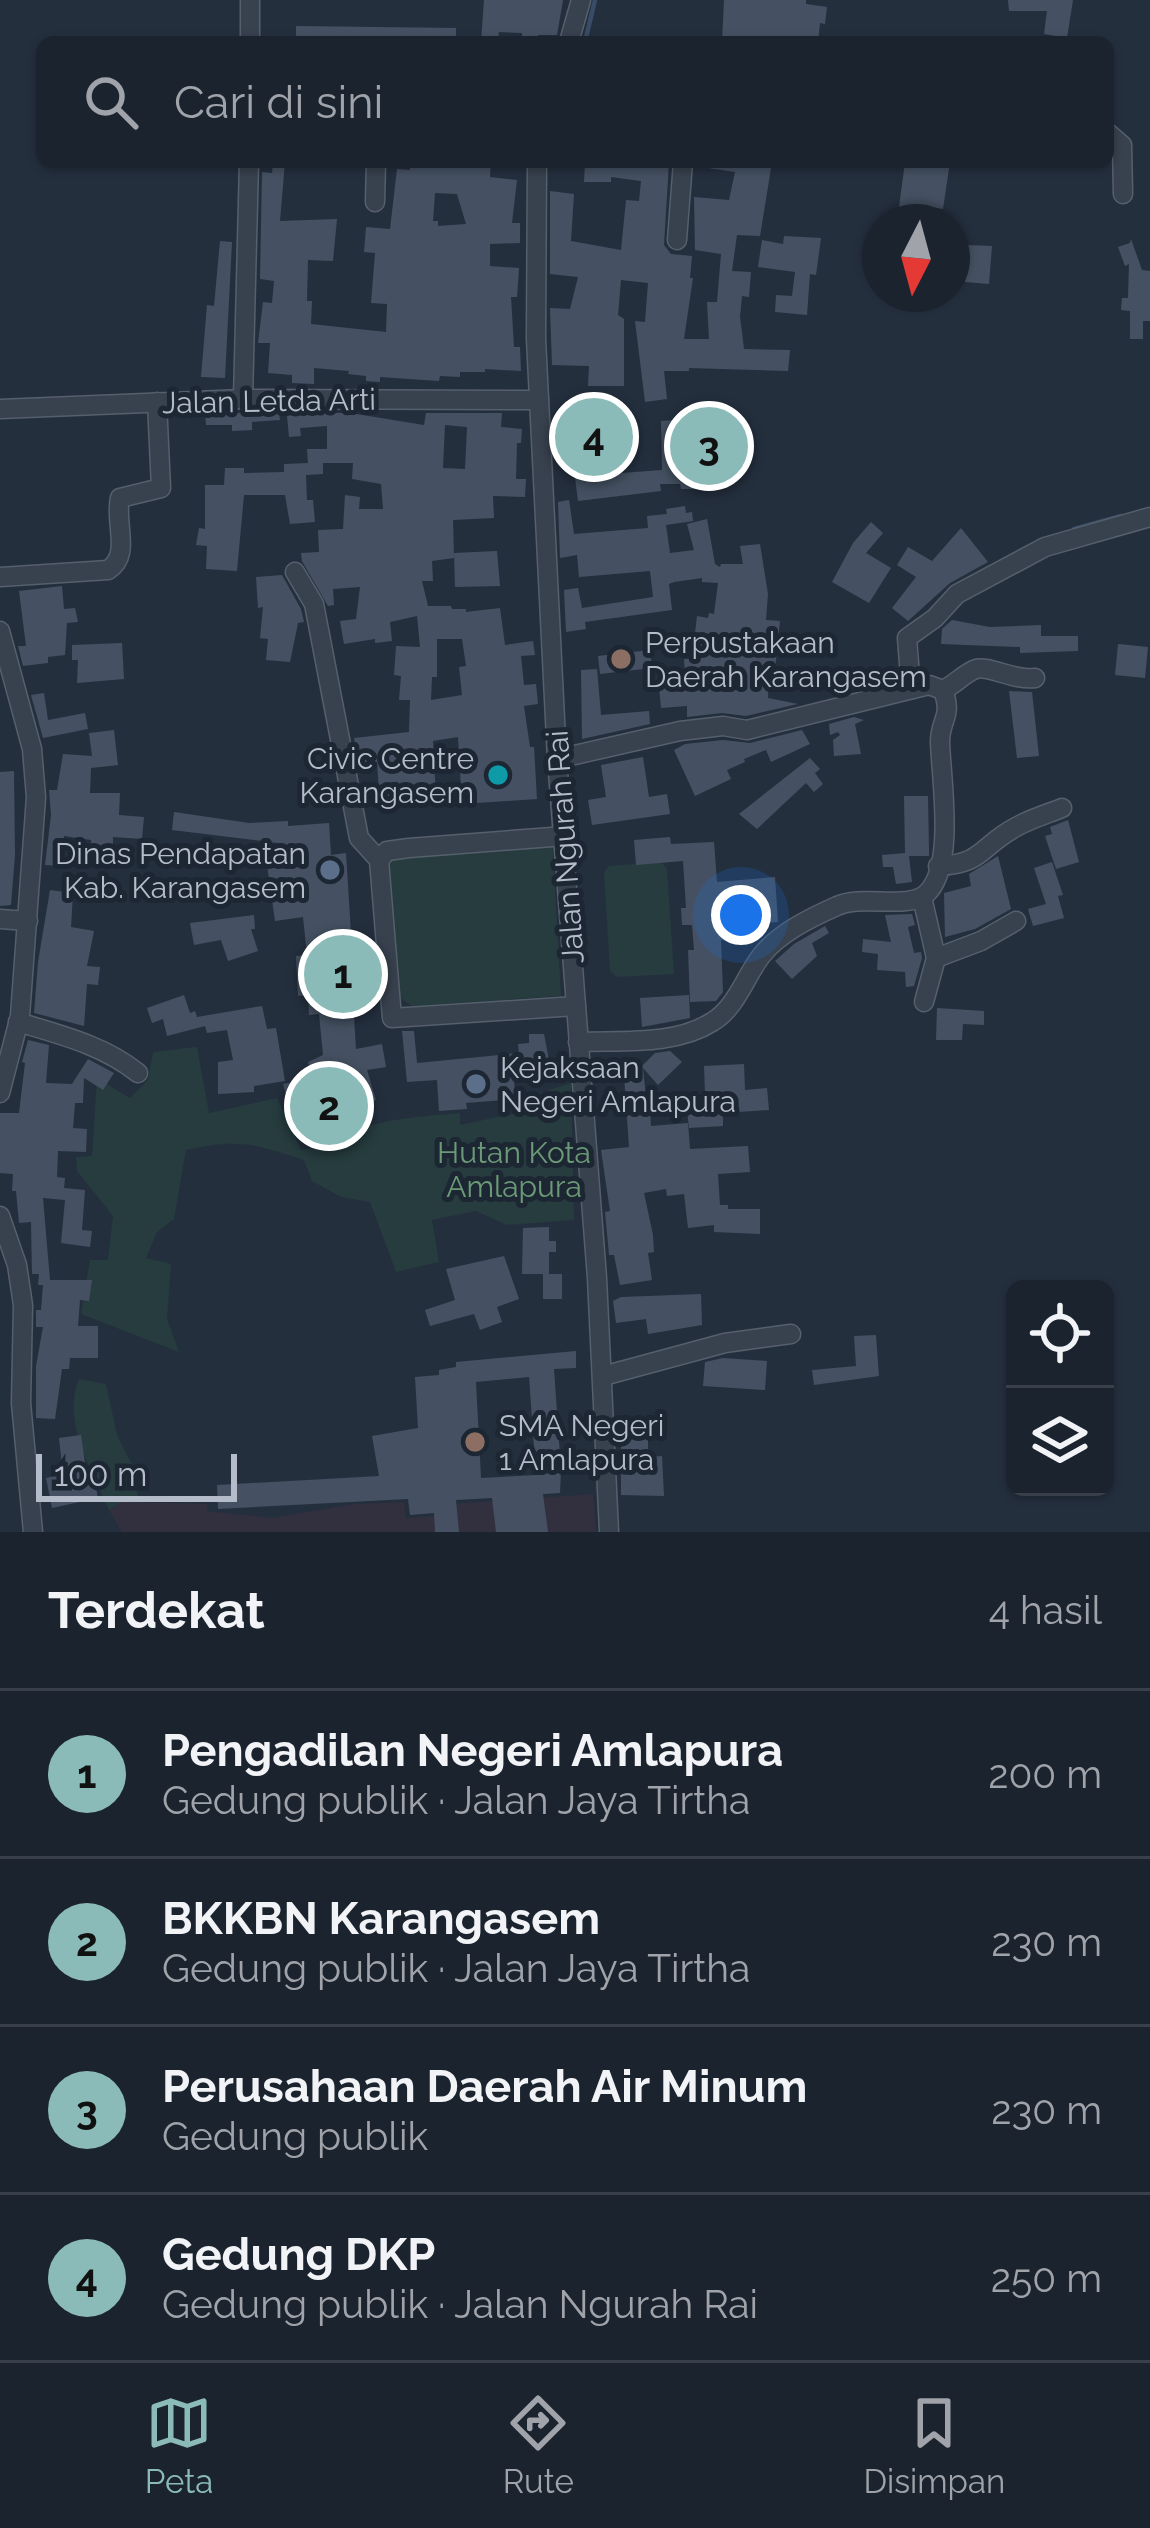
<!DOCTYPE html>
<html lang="id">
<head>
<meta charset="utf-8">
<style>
  body { margin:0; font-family:Raleway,sans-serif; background:#282f3a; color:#f1f3f6 }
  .controls { position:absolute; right:36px; bottom:36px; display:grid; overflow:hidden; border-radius:18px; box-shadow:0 3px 9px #0004 }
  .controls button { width:108px; height:108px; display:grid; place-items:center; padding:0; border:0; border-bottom:3px solid #39404a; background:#1b232e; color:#f1f3f6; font:60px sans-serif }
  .compass { position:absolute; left:862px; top:204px; width:108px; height:108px; border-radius:50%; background:#1b232e; box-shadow:0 3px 9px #0004; rotate:186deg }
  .scale { position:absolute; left:36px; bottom:30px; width:201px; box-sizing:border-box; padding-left:12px; border:6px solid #b4bcc9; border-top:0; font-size:33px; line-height:42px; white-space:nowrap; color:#b4bcc9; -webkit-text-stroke:9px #1d2633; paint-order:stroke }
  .you { position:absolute; left:741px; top:915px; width:42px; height:42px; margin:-30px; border:9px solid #fff; border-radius:50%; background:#1a73e8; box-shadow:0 0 0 18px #1a73e833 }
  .badge { display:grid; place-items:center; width:78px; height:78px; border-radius:50%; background:#8bbbb9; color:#111; font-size:39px; font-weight:700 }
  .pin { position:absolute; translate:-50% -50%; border:6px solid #fff; box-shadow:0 3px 12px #0006 }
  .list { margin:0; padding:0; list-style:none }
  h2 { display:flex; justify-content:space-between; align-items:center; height:156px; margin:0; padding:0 48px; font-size:51px }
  h2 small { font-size:39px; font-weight:400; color:#a0a4aa }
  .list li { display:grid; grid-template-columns:78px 1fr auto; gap:36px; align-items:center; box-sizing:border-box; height:168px; padding:0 48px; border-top:3px solid #39404a }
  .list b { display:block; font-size:45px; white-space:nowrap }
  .list p { margin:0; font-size:39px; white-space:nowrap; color:#a0a4aa }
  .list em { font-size:39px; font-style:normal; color:#a0a4aa }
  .icon { flex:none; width:66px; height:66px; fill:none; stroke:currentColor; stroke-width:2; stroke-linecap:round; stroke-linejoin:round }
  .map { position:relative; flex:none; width:1150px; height:1532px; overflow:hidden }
  .search { position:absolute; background:#1b232e; box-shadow:0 3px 9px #0004; left:36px; right:36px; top:36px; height:132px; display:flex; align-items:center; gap:30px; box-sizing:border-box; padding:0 42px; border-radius:18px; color:#a0a4aa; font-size:45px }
  .sheet { height:828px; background:#1b232e }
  nav { display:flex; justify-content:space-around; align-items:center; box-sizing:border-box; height:168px; border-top:3px solid #39404a; background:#1b232e; font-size:33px; color:#a0a4aa }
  nav a { display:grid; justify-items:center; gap:6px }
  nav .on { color:#8bbbb9 }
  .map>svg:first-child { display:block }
  .medical { fill:#32303f }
  .green { fill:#263c3f }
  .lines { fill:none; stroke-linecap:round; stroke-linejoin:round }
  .stream { stroke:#394c67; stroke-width:4.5 }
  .building { fill:#455162; fill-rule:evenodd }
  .minor-casing { stroke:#565f6c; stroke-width:21 }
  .minor { stroke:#38414e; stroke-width:18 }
  .education-dot { fill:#8d6e63; stroke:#1d2633; stroke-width:4.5 }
  .culture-dot { fill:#0f9aa8; stroke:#1d2633; stroke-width:4.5 }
  .service-dot { fill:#5c6f8a; stroke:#1d2633; stroke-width:4.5 }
  .labels { text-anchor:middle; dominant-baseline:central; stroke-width:10; stroke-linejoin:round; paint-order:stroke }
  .street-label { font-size:30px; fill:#b4bcc9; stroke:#1d2633 }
  .poi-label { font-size:30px; fill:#b4bcc9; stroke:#1d2633; text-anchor:start }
  .park-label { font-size:30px; fill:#6b9a76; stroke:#1d2633 }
</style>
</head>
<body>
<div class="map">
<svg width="1150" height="1532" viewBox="0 0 1150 1532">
  <rect width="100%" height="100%" fill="#242f3e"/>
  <path class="medical" d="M593 1494 596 1532H122L109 1510 122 1502 208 1504 207 1511 272 1518 355 1504 404 1502 406 1518 451 1515V1504Z"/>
  <g class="green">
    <path d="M552 836 561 996 412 1006 399 997 388 854Z"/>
    <path d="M661 862 667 869 674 974 617 977 610 971 604 872 609 866Z"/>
    <path d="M197 1047 209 1113 277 1098 301 1150C319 1148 329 1139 346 1133 383 1119 420 1116 460 1113V1125L521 1112V1099L571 1083 574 1220 507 1225 476 1211 432 1220 439 1262 396 1272 370 1202 341 1197 312 1181 304 1160C255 1144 238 1138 186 1150L174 1219 157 1232 146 1258 171 1264 167 1319 179 1352 81 1314 90 1260H108L113 1216 77 1171 76 1157 92 1156 97 1078 130 1098 148 1080 153 1052Z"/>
    <path d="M79 1379 106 1384 117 1435 133 1467 139 1502H122L109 1510C92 1469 61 1423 79 1379Z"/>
  </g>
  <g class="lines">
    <g class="stream">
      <path d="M585 42 595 0"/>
      <path d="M1074 529 1121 516"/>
    </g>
  </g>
  <g class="building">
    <path d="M484 0H563L557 35H538V42H522V33L499 32 498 42H481Z"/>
    <path d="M724 0H806V4L827 7 825 24 820 23 818 42H722Z"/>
    <path d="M1008 0H1073L1067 38 1044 34 1047 11H1009Z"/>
    <path d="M296 26 456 28V42H296Z"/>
    <path d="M273 162H285L280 221 337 219 333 261 308 260 307 301H312L311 324 386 332 387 304 371 303 375 253 364 252 366 227 390 229 397 169 410 170V162H491L490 177 517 180 512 223H520V243L490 244V266L519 268 517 297H511L514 347H520L521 371 485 369V372H460V377L440 376 439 381 380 377V382L366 381V376L348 374 349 371 314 368V384L292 383V375L268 373 270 343H258L263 302 272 303 274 281 260 279 262 172 272 173ZM435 193 457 194 466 224 438 226V221H433Z"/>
    <path d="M585 162H669L664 245 671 254 692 256 690 278H693L684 339H709L707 302H717L721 254 695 250 694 197 729 200 735 172 708 168 709 162H772L760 236 737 235 732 271 751 272 749 297 742 296 740 317 744 349 790 350 788 371 689 368V371H664L667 399 645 402 635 321 645 322 648 283 621 280 618 315 624 319V386H588L589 366 552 365 550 308 570 309 578 277 550 274V191L574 194 571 241 621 250 626 200 639 201 641 181 611 177V182H584Z"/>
    <path d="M905 162H950L943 209 930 207 928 222H897Z"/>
    <path d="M784 236 821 238 816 275 810 274 807 315 775 312 776 295 792 296 795 272 758 267 762 240 783 244Z"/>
    <path d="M1131 239 1142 270 1150 271V321H1143V339H1130V311L1121 310 1122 298H1128L1129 264 1125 266 1118 247 1130 243Z"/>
    <path d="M220 241 232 242 225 378 201 377 207 305 214 306Z"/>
    <path d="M967 245 992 246 989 284 965 282Z"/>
    <path d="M231 413H279L280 420 252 422V430L232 431V425H206L205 414Z"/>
    <path d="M304 413H350L424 425 426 413H502L501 427 522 429 521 443H517L516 479H526L525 497 493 496 494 518 453 520 454 558 432 561 433 581H422L428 606H451L452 609H466V612L500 608 505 645 533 641 535 655 521 656 524 685 536 684 538 704 524 706 530 747H534L537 799 462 804 458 737 433 741 436 797 380 804 377 762 359 765 354 738 409 732 410 700H399L401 676 394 675 396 646 420 647 417 616 390 622 392 641 375 643V639L344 644 340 621 356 619 360 587 333 589 334 605 328 606 302 561 301 553 319 552 318 530 343 529 345 495 360 497 359 509H383L381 484 352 479 353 463H323V474L306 475 307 500H313L315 522 290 524 285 495H244L237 571 206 569 207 546 196 545 199 528 205 529V485H224L225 468H244V473L284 472V464L308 463 307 449H327V426L300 428 301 436 289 437 287 416ZM445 425 467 427 465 469 443 468ZM437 639H462L466 666 459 667 462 695 431 700 432 677H437Z"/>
    <path d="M580 413H608V474L662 470 661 421 720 417 719 489H681L680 484H660L661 491 578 501 575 478 580 477Z"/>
    <path d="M569 500 574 534 648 528 647 516 667 514 666 509 685 506 686 513 692 512 693 521 666 525 670 553 694 550 687 524 707 519 715 564 720 567 721 564H743L740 546 760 544 768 594 766 620 780 621 775 670 769 669 768 698 798 704 746 716 722 713 687 717V706L661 708 658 676 685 674 684 659H692L697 616 708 618 709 613 714 614 718 583 702 582V578L674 582 669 584 672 610 585 622 586 629 566 632 564 590 578 588 582 608 653 597 650 571 579 577 577 555 560 558 558 502Z"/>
    <path d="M871 522 883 533 866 553 891 568 869 603 832 582 853 543Z"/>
    <path d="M961 528 988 562 950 583 908 621 892 608 916 577 897 565 908 547 932 561Z"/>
    <path d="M497 551 500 586 455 587 454 553Z"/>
    <path d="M282 575 301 609 304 622 298 623 290 662 266 660 268 639 260 638 263 607 258 608 256 577Z"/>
    <path d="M62 586 64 609 75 608 78 622 67 623 65 655 48 657V663L23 666 18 646H26L19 591Z"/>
    <path d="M952 620 990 627 1041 625V636H1078V651L1020 653V647L941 644 942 629Z"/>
    <path d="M122 643 124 679 77 683 78 660H72V645Z"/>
    <path d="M1118 644 1148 647 1145 678 1115 675Z"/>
    <path d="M650 650 652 668 600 674 598 656Z"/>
    <path d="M597 669 601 715 649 711 650 724 582 739 581 670Z"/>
    <path d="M1009 691 1032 692 1039 756 1017 758Z"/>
    <path d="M44 693 48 720 85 713 88 729 43 738 31 695Z"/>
    <path d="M854 717 864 720 855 724 861 754 834 756 833 740 840 735 838 732 830 735 829 724Z"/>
    <path d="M114 730 118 765 91 768 90 793H120L119 815 144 817 142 839 113 837V863H91V840L64 836 61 866 45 865 51 815 49 790H57L63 754 92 756 89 733Z"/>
    <path d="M802 730 810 744 771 762 766 750 744 759 745 762 727 770 731 779 695 796 674 750 685 744 723 740 750 743Z"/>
    <path d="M643 757 649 797 667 794 670 814 592 825 588 800 606 797 601 765Z"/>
    <path d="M810 758 820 769 815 773 823 784 814 792 806 783 757 829 739 814Z"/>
    <path d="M14 771 15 855 11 905 0 906V772Z"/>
    <path d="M904 796H928L929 851V856H909L912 882 896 884 893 867H883L882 855 905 853Z"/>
    <path d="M174 812 249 823 288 821V826L329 823 331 855 346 853 353 965 360 964 361 983H352L356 1049 382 1044 386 1067 367 1070 376 1100 332 1113 335 1122 310 1130 300 1096 287 1099 283 1084 312 1078 308 1062 323 1055 319 1014 309 1015 308 995 298 996 296 956 307 955 303 917 275 921 266 858 285 859 286 844 172 830Z"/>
    <path d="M1068 820 1079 862 1056 869 1045 836 1052 834 1050 827Z"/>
    <path d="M670 837 671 844 714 842 717 882 775 877 778 922 728 926 729 939 721 940 723 992 716 1001 690 1002 688 950H694L692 925H682L681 908H686L683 861 636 865 634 840Z"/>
    <path d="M998 856 1011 909 975 929 945 937 944 893 971 886 969 874Z"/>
    <path d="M1052 862 1063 895 1058 896 1064 918 1033 926 1028 909 1046 904 1034 868Z"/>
    <path d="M50 890 73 893 71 927 94 931 87 966 100 967 98 985 87 984 84 1026 34 1013 38 962Z"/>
    <path d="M912 914 915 925 908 927 914 953 921 952 922 958 914 986 906 987 905 972 877 970 878 954 862 952 863 939 891 942 885 915Z"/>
    <path d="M254 915 255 929H251L258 951 228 961 221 940 194 945 190 923Z"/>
    <path d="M825 926 829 933 812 943 817 956 792 979 775 961 794 944Z"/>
    <path d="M184 995 190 1013 195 1011 197 1017 262 1006 267 1029 276 1028 285 1081 254 1086V1092L218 1094V1062L233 1060 227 1030 207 1033 205 1026 167 1036 163 1019 152 1023 147 1008Z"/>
    <path d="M689 995 690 1018 642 1027 640 998Z"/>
    <path d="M937 1008 984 1011V1025L963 1024 962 1040H936Z"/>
    <path d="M402 1031H414L417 1063 519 1053 518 1044 529 1043V1034H544L549 1060H533L534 1075H514L515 1099 466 1103 467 1109 439 1111 437 1080 407 1082Z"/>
    <path d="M28 1040 49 1045 46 1083 72 1084 88 1059 114 1073 103 1090 84 1078 83 1103H75L73 1128 87 1129 86 1152 58 1151 57 1177 65 1178 64 1188 85 1190 82 1230 92 1231 90 1247 61 1243 65 1200 43 1198 50 1280H92L89 1301 80 1300 78 1326H98V1358H70L69 1369H62L55 1419 36 1418V1366L43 1327H36V1310H41L43 1285H38L39 1274H32L31 1222 19 1223 16 1191H12L13 1174 0 1173V1113H19L25 1063 22 1062Z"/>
    <path d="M670 1051 682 1062 658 1085 643 1068 646 1097 633 1110H650L651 1126 688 1123 690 1149 748 1146 750 1172 718 1174 720 1205H728V1209H760V1234L714 1232V1225L688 1228 684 1194 667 1196 666 1189 644 1193 653 1235 654 1252 648 1253 652 1280 620 1285 614 1255H609L605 1212 610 1211 601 1150 629 1147 624 1075 634 1074 655 1053Z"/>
    <path d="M744 1064 745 1090 767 1088 769 1110 723 1113V1126L689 1128 685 1094 705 1093 704 1066Z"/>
    <path d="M549 1227V1241H556V1252H549V1274H562V1299H543V1274H522L523 1228Z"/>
    <path d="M504 1256 519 1299 497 1307 502 1322 480 1330 474 1314 430 1326 425 1310 455 1300 446 1269Z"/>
    <path d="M701 1294 702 1325 648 1334 646 1319 616 1323 613 1301 621 1297Z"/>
    <path d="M876 1335 879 1376 814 1385 812 1370 856 1366 854 1336Z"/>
    <path d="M576 1351V1368L554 1369 561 1470 560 1493 543 1494 548 1532H496L492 1498 456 1500 459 1532H435L434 1513 410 1515 408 1499 218 1509 217 1485 379 1476 372 1436 418 1428 415 1377 439 1375V1370L456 1367V1362ZM529 1377 536 1475 481 1478 476 1382Z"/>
    <path d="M723 1358 767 1361 765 1390 703 1386 705 1362Z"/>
    <path d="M81 1435 86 1470 92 1469 98 1498 52 1508 46 1478 63 1474 59 1438Z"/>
    <path d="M621 1436H648V1457L662 1456 664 1496 621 1495Z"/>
  </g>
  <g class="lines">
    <g class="minor-casing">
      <g id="minor">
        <path d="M250 0V42"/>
        <path d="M569 42 581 0"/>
        <path d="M1108 133 1122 145 1123 194"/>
        <path d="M537 162 536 339 557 759 597 1278 609 1532"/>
        <path d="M375 202 376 162"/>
        <path d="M677 240 683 162"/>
        <path d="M243 399 249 162"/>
        <path d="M0 409 243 399 539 400"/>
        <path d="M295 572 314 604 359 838 379 860"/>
        <path d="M0 577 108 570C132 555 114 523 120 498L161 488 157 402"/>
        <path d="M0 631 32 749 36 797 20 1016 0 1093"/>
        <path d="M911 689 907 638 935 618 957 594 1045 547 1150 517"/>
        <path d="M557 759 680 731 723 726 747 730 929 685 943 690C954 685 966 672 976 669 988 665 1015 681 1035 678"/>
        <path d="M379 860 392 1018 576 1006"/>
        <path d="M379 860 387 851 409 848 565 836"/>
        <path d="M938 866C984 864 980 846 1016 827 1030 819 1047 814 1062 808"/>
        <path d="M922 897 936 958 924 1002"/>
        <path d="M0 919 28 921"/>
        <path d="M936 958 981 941 1016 921"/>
        <path d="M18 1022C61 1035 103 1045 138 1073"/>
        <path d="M578 1042C621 1040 674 1046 712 1022 736 1008 745 977 761 956 779 933 810 918 837 906 862 894 907 910 926 894 956 867 941 778 940 742 940 719 953 717 943 690"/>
        <path d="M0 1216 17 1265 23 1305 21 1403 33 1532"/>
        <path d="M603 1376 725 1343 791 1334"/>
      </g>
    </g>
    <use href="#minor" class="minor"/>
  </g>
  <g class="education-dot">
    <circle cx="621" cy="659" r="12"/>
    <circle cx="475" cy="1442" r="12"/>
  </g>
  <circle class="culture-dot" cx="498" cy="775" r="12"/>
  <g class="service-dot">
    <circle cx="330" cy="870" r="12"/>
    <circle cx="476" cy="1084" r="12"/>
  </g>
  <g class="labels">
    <g class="street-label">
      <text transform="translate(269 401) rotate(-1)">Jalan Letda Arti</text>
      <text transform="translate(565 847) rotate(-94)">Jalan Ngurah Rai</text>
    </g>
    <g class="poi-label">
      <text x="645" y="642">Perpustakaan<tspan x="645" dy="34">Daerah Karangasem</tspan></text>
      <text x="474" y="758" text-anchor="end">Civic Centre<tspan x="474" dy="34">Karangasem</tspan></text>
      <text x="306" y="853" text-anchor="end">Dinas Pendapatan<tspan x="306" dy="34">Kab. Karangasem</tspan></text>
      <text x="500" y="1067">Kejaksaan<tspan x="500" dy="34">Negeri Amlapura</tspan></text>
      <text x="499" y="1425">SMA Negeri<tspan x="499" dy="34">1 Amlapura</tspan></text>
    </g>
    <g class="park-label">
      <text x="514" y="1152">Hutan Kota<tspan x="514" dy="34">Amlapura</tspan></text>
    </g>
  </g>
</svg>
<div class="controls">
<button><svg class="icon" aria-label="locate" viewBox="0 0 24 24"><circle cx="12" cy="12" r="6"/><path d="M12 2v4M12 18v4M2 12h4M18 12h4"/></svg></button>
<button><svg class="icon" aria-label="layers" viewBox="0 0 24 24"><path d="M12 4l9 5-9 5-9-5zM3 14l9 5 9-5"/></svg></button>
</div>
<svg class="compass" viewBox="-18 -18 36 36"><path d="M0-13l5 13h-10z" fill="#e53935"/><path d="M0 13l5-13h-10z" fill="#a0a4aa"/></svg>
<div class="scale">100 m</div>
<div class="you"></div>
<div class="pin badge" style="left:343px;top:974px">1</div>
<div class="pin badge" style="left:329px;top:1106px">2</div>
<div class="pin badge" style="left:709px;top:446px">3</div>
<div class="pin badge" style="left:594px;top:437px">4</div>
<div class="search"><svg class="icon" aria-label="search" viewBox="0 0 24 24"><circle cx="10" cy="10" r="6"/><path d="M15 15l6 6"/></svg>Cari di sini</div>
</div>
<section class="sheet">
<h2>Terdekat<small>4 hasil</small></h2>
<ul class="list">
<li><span class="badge">1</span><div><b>Pengadilan Negeri Amlapura</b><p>Gedung publik · Jalan Jaya Tirtha</p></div><em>200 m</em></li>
<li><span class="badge">2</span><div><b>BKKBN Karangasem</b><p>Gedung publik · Jalan Jaya Tirtha</p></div><em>230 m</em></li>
<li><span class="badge">3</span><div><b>Perusahaan Daerah Air Minum</b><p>Gedung publik</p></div><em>230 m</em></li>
<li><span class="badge">4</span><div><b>Gedung DKP</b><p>Gedung publik · Jalan Ngurah Rai</p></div><em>250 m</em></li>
</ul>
</section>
<nav>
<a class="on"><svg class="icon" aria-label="map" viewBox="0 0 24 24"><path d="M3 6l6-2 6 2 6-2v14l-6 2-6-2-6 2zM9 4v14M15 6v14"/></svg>Peta</a>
<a><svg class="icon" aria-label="directions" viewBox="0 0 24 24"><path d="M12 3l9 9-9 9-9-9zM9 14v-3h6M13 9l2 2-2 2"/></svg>Rute</a>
<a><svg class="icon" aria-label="saved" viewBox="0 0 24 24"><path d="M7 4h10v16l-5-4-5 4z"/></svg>Disimpan</a>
</nav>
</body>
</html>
